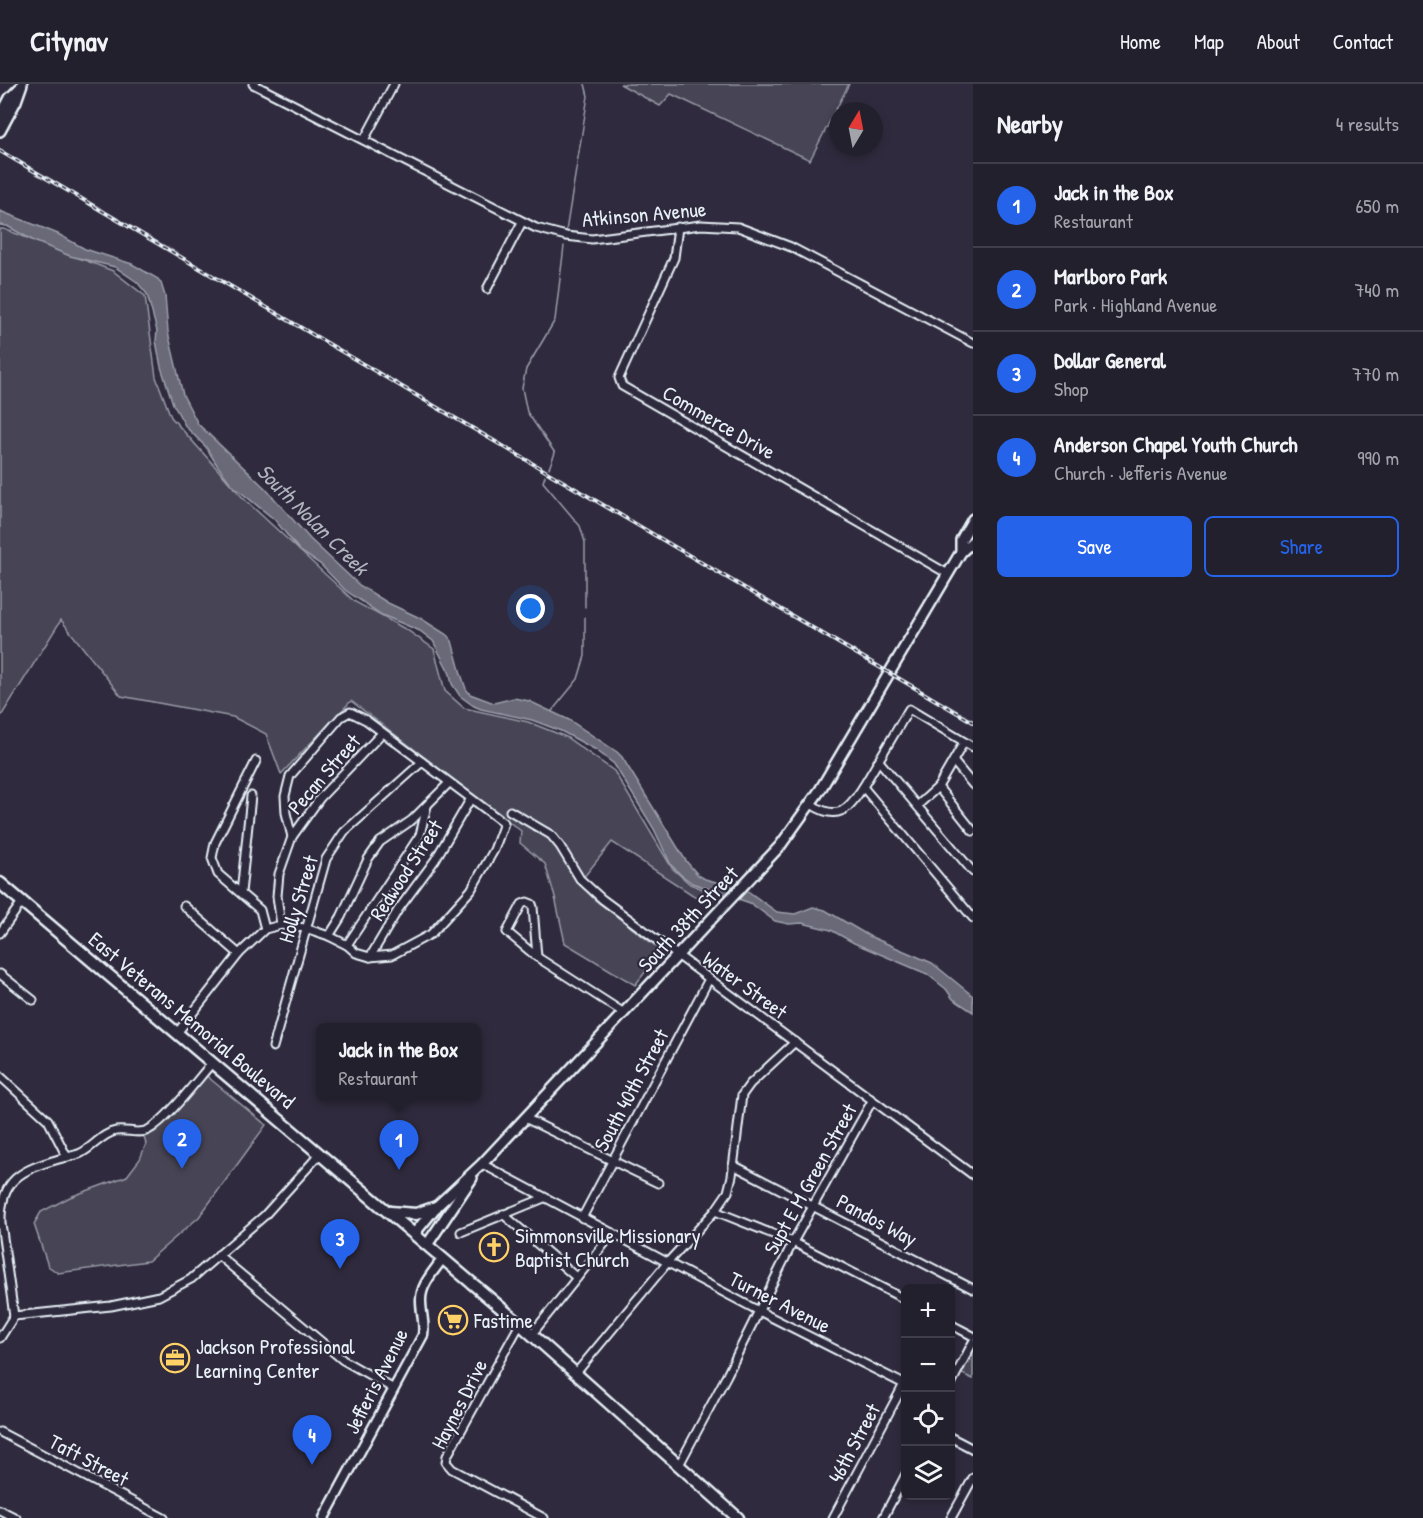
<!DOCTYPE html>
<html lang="en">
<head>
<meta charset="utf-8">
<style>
  body { margin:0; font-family:"Patrick Hand",sans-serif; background:#2b2836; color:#f1f3f6 }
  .controls { position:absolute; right:18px; bottom:18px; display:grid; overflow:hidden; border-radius:9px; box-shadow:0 3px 9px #0003 }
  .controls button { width:54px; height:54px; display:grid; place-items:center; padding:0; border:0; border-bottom:2px solid #403e4a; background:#23202e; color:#f1f3f6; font:30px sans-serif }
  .compass { position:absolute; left:829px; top:18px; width:54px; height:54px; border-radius:50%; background:#23202e; box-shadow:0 3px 9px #0003; rotate:10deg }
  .you { position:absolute; left:531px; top:525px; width:21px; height:21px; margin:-15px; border:4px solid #fff; border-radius:50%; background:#1a73e8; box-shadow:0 0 0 9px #1a73e833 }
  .badge { display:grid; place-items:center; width:39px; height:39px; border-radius:50%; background:#2563eb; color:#fff; font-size:20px; font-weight:700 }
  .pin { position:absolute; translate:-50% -50px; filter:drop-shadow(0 2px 3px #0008) }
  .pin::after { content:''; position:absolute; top:32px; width:21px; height:18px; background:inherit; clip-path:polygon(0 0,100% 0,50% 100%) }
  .popup { position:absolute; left:316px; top:939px; width:165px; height:78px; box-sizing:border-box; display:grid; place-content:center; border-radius:9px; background:#23202e; filter:drop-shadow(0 2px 4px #0005); font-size:20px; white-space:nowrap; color:#a3a3aa }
  .popup b { font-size:22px; color:#f1f3f6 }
  .popup::after { content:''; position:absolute; left:50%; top:100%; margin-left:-12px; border:12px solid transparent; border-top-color:#23202e }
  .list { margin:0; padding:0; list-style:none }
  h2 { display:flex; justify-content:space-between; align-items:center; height:78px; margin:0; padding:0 24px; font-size:26px }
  h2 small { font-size:20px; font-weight:400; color:#a3a3aa }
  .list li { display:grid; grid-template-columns:39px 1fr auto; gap:18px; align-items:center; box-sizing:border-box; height:84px; padding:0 24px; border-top:2px solid #403e4a }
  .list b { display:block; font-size:22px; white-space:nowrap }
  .list p { margin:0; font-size:20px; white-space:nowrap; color:#a3a3aa }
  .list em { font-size:20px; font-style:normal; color:#a3a3aa }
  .actions { display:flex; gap:12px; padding:18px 24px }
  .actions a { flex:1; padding:14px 0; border:2px solid #2563eb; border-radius:9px; text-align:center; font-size:21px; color:#2563eb }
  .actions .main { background:#2563eb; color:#fff }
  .icon { flex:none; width:33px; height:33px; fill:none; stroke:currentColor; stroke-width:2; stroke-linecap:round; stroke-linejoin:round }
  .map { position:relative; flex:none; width:973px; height:1434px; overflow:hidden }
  header { display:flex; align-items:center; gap:36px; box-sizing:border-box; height:84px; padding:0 30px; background:#23202e; border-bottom:2px solid #403e4a }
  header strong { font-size:28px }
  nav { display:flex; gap:33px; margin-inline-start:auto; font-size:21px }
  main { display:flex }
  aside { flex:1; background:#23202e }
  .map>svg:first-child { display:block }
  .green { fill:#464455; stroke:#979aa6; stroke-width:1.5 }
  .water { fill:#696978; stroke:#9c9fab; stroke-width:1.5 }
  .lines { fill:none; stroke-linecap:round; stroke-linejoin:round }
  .stream { stroke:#9c9fab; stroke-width:1.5 }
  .minor-casing { stroke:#e8f1f8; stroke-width:11 }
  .tertiary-casing { stroke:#e8f1f8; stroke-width:13 }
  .secondary-casing { stroke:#e8f1f8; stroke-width:14 }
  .primary-casing { stroke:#e8f1f8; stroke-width:15 }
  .minor { stroke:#2f2a3d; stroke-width:7 }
  .tertiary { stroke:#2f2a3d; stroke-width:8 }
  .secondary { stroke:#2f2a3d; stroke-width:9 }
  .primary { stroke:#2f2a3d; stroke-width:10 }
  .rail-casing { stroke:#e8f1f8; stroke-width:4 }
  .rail { stroke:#2f2a3d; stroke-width:1.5; stroke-dasharray:4.5; stroke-linecap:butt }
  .labels { text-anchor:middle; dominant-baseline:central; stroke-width:4.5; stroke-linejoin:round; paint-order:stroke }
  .street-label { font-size:21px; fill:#e8f1f8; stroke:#2f2a3d }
  .poi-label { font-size:21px; fill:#e8f1f8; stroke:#2f2a3d; text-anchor:start }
  .water-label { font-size:22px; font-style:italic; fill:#afb4be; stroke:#2f2a3d }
</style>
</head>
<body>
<header>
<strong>Citynav</strong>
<nav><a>Home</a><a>Map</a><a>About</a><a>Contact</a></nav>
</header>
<main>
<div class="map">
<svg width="973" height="1434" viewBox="0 0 973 1434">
  <rect width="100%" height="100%" fill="#2f2a3d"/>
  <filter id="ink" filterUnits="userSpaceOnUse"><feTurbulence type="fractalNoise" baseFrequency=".0167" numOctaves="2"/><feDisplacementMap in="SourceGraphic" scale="12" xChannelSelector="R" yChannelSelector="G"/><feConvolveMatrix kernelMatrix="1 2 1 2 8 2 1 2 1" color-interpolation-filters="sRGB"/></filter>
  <g filter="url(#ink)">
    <g class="green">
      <path d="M620 0H849L810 76 671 10 660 22Z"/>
      <path d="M0 145H4L113 187 145 212 156 293 171 333 244 415 355 518 407 546 434 565 445 607 464 624 528 638 566 653 614 687 672 784 690 800 718 811 708 821 612 758 579 799 595 816 662 867 635 901 565 859 555 813 545 780 520 759 521 747 351 617 281 690 266 650 233 633 121 612 61 536 0 634Z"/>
      <path d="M203 989 266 1041 199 1133 148 1177 58 1189 48 1182 34 1140 41 1128 70 1113 127 1092 140 1075 146 1060 144 1053 155 1048Z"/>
      <path d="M973 1261V1295L958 1288Z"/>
    </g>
    <path class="water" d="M0 127 58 150 85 165 132 180 158 195 161 199 165 212 168 248 183 311 198 340 265 404 310 455 359 501 388 519 420 534 447 551 452 557 461 590 466 605 470 610 494 619 514 614 529 617 569 636 617 668 622 673 686 777 698 791 705 795 746 806 777 828 795 830 813 823 825 826 869 852 932 879 973 912V928L953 915 946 905 927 890 854 859 831 846 802 839 789 840 775 837 750 819 692 799 680 790 671 781 654 745 614 680 596 666 561 647 532 636 481 625 474 622 460 612 452 600 450 590 433 557 420 547 382 531 345 506 320 480 300 467 275 436 232 401 217 381 206 363 186 343 173 320 161 283 156 257 157 247 147 210 137 198 115 183 70 172 34 157 7 142 0 141Z"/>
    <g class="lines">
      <g class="stream">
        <path d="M566 147 588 12 585 0"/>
        <path d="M549 384 555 369 527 328 522 304 526 285 555 236 564 162"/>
        <path d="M545 392 543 398 580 442 585 458V523"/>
        <path d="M552 627 578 595 585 572V533"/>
      </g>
      <g class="minor-casing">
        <g id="minor">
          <path d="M253 0 536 144 566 152 592 155 701 141 738 143 791 163 973 259"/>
          <path d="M364 56 394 0"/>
          <path d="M678 143 674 174 619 294 622 302 948 490"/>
          <path d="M487 205 522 138"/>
          <path d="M256 677 215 759 212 774 218 790 260 826 265 845"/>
          <path d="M879 677 973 788"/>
          <path d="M954 678 973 701"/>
          <path d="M863 703 909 625 973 663"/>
          <path d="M938 703 973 747"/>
          <path d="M811 720C838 738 848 726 863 703L973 834"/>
          <path d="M918 721 938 703 964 658"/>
          <path d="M510 727 551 751 560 762 580 795 602 815 973 1091"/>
          <path d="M292 753 320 714 382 649"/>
          <path d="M241 809 251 712"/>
          <path d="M527 818 532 820 533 823 537 873 507 848 522 820Z"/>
          <path d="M184 822 239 870"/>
          <path d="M0 849 22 818"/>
          <path d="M329 852 341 833 368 775 380 758 412 736 449 699"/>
          <path d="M347 861 420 751 427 722"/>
          <path d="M370 873 398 826 435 776 470 716"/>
          <path d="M537 873 624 929"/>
          <path d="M0 890 33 916"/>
          <path d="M177 949 239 870 265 845 281 841 305 844 329 852 347 861 356 869 370 873 392 871 431 850 471 806 494 766 504 739 366 636 350 628 341 633 290 692 285 712 286 729 292 753 279 790 277 812 281 841"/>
          <path d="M273 963 326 775 344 748 422 678"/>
          <path d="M0 992 48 1036 67 1073"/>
          <path d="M525 1034 658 1099"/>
          <path d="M482 1080 757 1226 906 1301"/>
          <path d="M733 1081 973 1205"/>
          <path d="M715 1127 793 1158 906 1216"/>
          <path d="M503 1130 577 1194"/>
          <path d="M582 1134 709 895"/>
          <path d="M461 1148 544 1114"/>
          <path d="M218 1171 343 1276 394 1305"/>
          <path d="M14 1232 1 1139C0 1095 21 1086 59 1075 66 1073 75 1072 81 1069 93 1063 103 1049 116 1047 127 1045 138 1051 148 1046 167 1036 197 996 212 979"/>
          <path d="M520 1240 447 1372 446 1378 452 1385 544 1434"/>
          <path d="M950 1240 973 1252"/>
          <path d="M532 1250 613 1149"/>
          <path d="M0 1254 14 1232 111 1222 159 1212 191 1195 264 1132 320 1070"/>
          <path d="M576 1289 668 1178 715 1127 728 1108 732 1092 742 1011 750 1000 795 958"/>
          <path d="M950 1302 973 1258"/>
          <path d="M0 1348 164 1434"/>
          <path d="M950 1353 973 1365"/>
          <path d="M679 1381 727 1291 793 1158 872 1017"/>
          <path d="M0 1426 16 1434"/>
          <path d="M833 1434 904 1300"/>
          <path d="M883 1434 906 1390"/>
          <path d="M951 1434 973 1394"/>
        </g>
      </g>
      <g class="tertiary-casing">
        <path id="tertiary" d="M324 1434 423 1251C425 1239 421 1229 421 1217 420 1201 435 1186 443 1174"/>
      </g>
      <g class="secondary-casing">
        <g id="secondary">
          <path d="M0 33 10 14 19 5"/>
          <path d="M0 47 16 17 22 0"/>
          <path d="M961 468V456L973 435"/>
          <path d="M414 1150 436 1123 482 1080 780 762 820 706 961 468 973 457"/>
          <path d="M427 1161 472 1094"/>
        </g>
      </g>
      <g class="primary-casing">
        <g id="primary">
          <path d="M0 799 520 1240 738 1434"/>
          <path d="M390 1128 416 1130 436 1123"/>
        </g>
      </g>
      <use href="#minor" class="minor"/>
      <use href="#tertiary" class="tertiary"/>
      <use href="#secondary" class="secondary"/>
      <use href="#primary" class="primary"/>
      <g class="rail-casing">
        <path id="rail" d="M0 67 973 638"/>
      </g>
      <use href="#rail" class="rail"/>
    </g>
  </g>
  <defs>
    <g id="church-ring" transform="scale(1.5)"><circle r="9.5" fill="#2f2a3d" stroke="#ffd166" stroke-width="1.5"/><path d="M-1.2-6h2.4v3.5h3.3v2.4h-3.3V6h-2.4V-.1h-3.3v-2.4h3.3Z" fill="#ffd166"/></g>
    <g id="supermarket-ring" transform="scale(1.5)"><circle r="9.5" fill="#2f2a3d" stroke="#ffd166" stroke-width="1.5"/><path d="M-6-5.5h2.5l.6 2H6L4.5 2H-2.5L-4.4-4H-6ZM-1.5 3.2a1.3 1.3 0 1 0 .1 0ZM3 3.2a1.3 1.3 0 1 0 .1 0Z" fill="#ffd166"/></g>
    <g id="office-ring" transform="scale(1.5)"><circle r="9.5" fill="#2f2a3d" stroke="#ffd166" stroke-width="1.5"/><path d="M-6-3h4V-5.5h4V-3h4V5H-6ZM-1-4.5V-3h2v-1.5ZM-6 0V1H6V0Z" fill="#ffd166"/></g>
  </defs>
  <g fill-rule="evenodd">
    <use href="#church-ring" x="494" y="1163"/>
    <use href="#supermarket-ring" x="453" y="1236"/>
    <use href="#office-ring" x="175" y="1274"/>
  </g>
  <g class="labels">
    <g class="street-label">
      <text transform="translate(644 130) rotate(-5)">Atkinson Avenue</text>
      <text transform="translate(719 338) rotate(30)">Commerce Drive</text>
      <text transform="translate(324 690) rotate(-49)">Pecan Street</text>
      <text transform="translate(406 786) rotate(-57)">Redwood Street</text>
      <text transform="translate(298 815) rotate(-73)">Holly Street</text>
      <text transform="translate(688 835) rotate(-47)">South 38th Street</text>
      <text transform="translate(745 901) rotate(36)">Water Street</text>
      <text transform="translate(192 936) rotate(40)">East Veterans Memorial Boulevard</text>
      <text transform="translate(631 1006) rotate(-62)">South 40th Street</text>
      <text transform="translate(810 1095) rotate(-61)">Supt E M Green Street</text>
      <text transform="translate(877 1136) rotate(28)">Pandos Way</text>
      <text transform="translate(780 1218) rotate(27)">Turner Avenue</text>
      <text transform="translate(376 1297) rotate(-63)">Jefferis Avenue</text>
      <text transform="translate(459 1320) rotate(-63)">Haynes Drive</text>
      <text transform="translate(854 1359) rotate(-62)">46th Street</text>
      <text transform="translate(89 1376) rotate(28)">Taft Street</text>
    </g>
    <g class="poi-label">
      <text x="515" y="1151">Simmonsville Missionary<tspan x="515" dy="24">Baptist Church</tspan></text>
      <text x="474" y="1236">Fastime</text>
      <text x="196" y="1262">Jackson Professional<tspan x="196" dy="24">Learning Center</tspan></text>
    </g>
    <g class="water-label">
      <text transform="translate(313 435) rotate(45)">South Nolan Creek</text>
    </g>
  </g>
</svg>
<div class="controls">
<button>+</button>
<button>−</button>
<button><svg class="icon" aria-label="locate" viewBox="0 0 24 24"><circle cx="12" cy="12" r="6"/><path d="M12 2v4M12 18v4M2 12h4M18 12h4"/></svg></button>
<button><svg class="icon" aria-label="layers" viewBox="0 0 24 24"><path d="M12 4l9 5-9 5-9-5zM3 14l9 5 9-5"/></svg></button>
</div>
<svg class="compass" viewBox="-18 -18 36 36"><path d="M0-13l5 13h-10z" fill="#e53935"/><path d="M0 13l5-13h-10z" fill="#a3a3aa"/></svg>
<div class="you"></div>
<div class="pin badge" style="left:399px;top:1086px">1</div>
<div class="popup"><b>Jack in the Box</b>Restaurant</div>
<div class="pin badge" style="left:182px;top:1085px">2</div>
<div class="pin badge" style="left:340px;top:1185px">3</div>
<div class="pin badge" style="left:312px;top:1381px">4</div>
</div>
<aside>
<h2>Nearby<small>4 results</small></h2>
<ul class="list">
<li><span class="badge">1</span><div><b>Jack in the Box</b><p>Restaurant</p></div><em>650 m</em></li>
<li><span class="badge">2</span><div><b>Marlboro Park</b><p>Park · Highland Avenue</p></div><em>740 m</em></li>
<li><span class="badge">3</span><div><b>Dollar General</b><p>Shop</p></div><em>770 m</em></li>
<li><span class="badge">4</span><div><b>Anderson Chapel Youth Church</b><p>Church · Jefferis Avenue</p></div><em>990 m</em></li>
</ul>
<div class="actions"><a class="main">Save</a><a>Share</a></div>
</aside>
</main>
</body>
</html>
